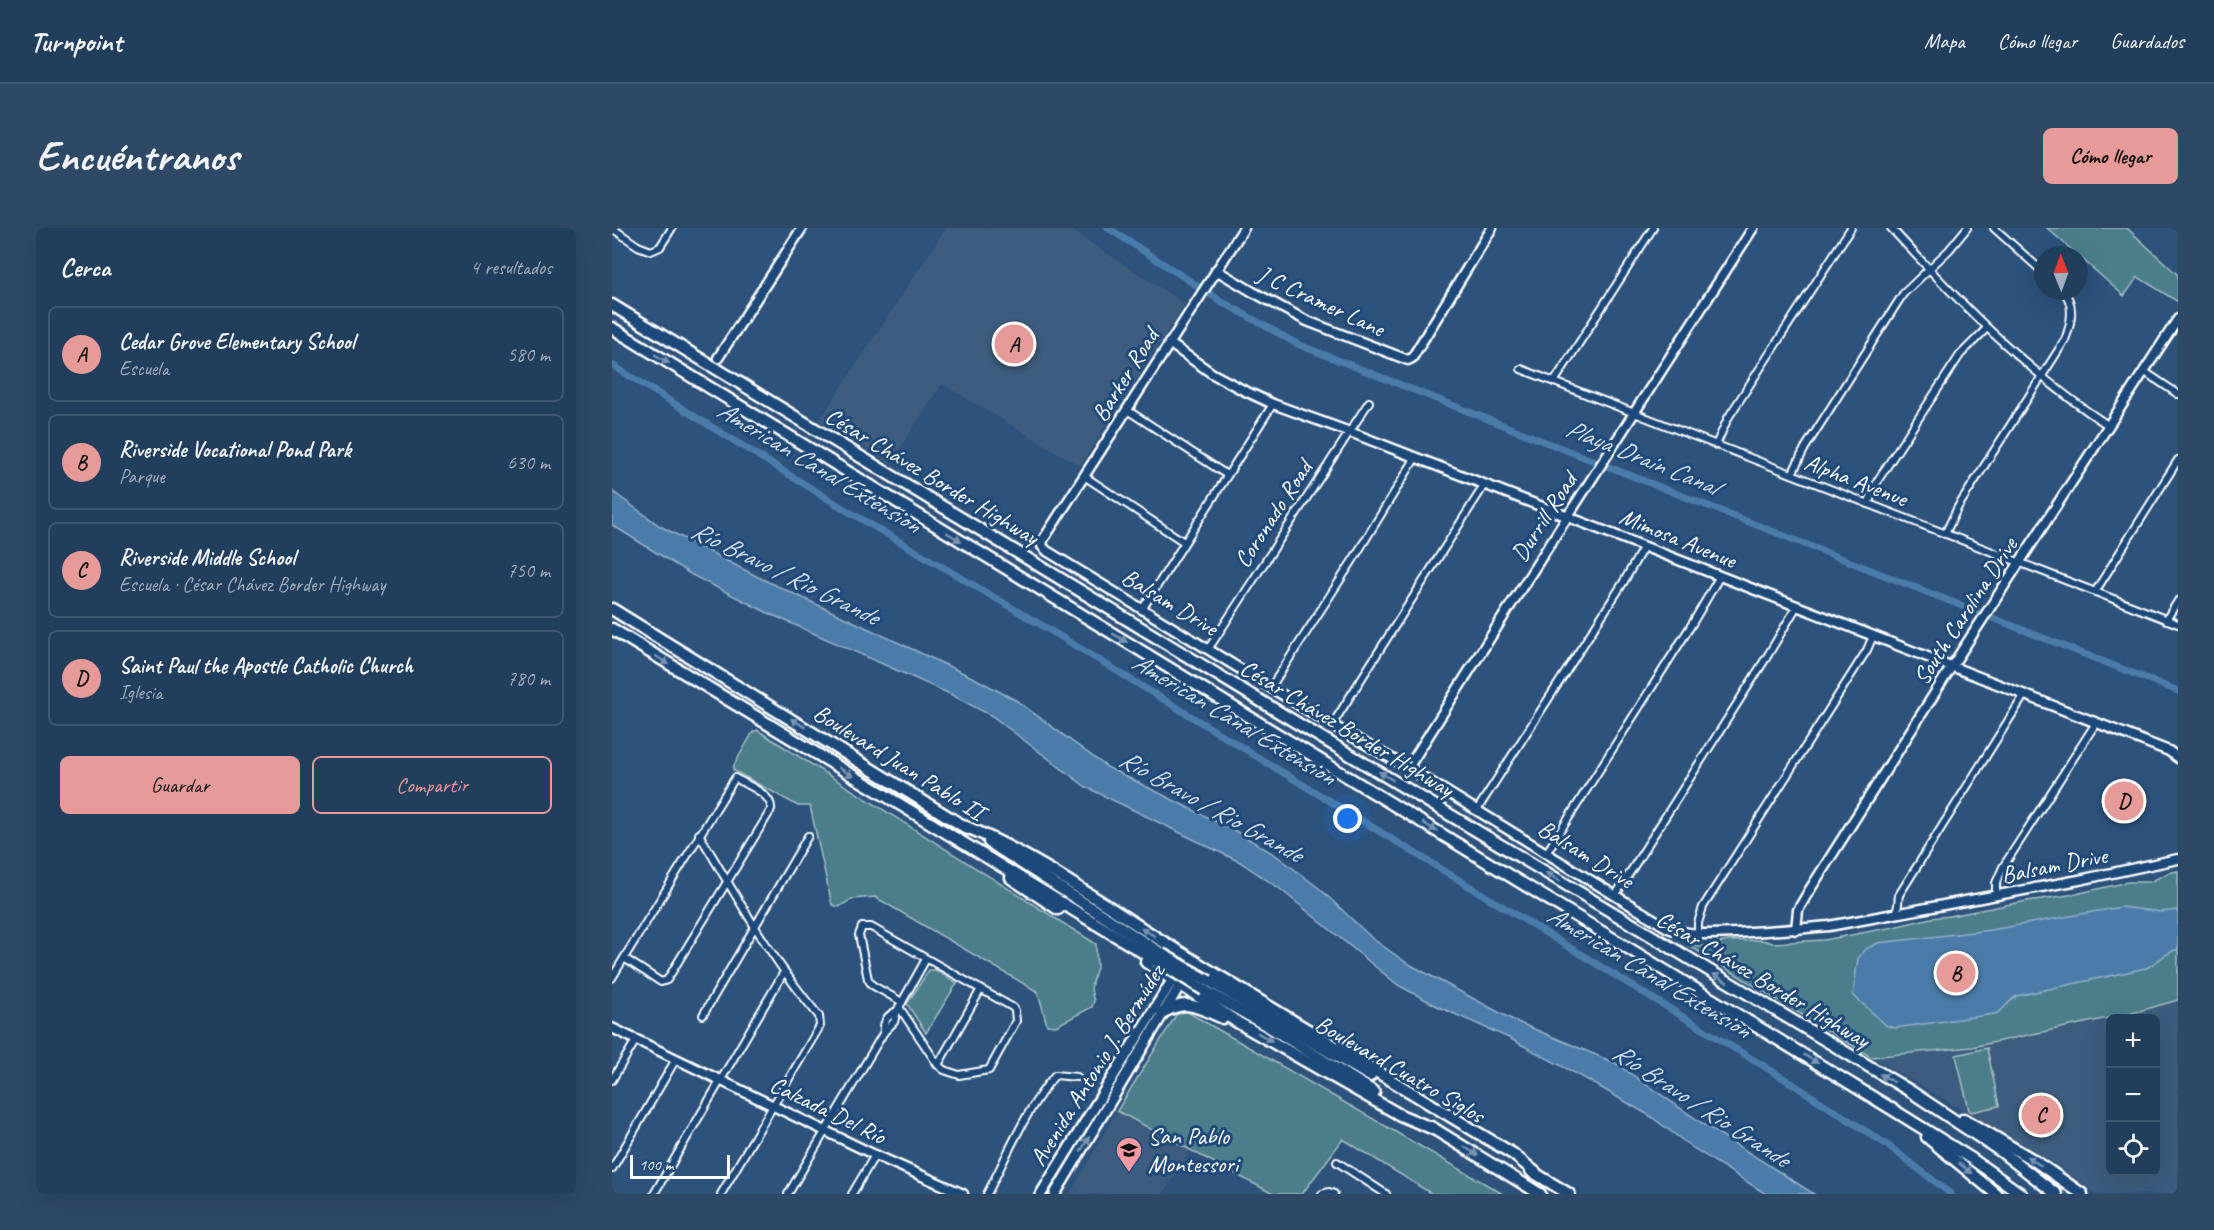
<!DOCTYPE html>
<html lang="es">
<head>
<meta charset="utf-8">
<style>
  body { margin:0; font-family:Caveat,sans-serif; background:#2e4966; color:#f1f3f6 }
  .controls { position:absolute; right:18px; bottom:18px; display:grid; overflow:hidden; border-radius:9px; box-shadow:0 6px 24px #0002 }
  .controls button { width:54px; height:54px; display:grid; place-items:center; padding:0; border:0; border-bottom:2px solid #3f5772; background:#223e5d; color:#f1f3f6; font:30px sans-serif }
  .compass { position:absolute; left:1422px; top:18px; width:54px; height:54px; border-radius:50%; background:#223e5d; box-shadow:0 6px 24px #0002; rotate:359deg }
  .scale { position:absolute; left:18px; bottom:15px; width:100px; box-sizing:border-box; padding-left:6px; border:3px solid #fff; border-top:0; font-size:16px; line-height:21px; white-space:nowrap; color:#fff; -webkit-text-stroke:4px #1f4a7a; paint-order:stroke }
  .you { position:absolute; left:736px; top:591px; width:21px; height:21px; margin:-15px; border:4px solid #fff; border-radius:50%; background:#1a73e8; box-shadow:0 0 0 9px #1a73e833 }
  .badge { display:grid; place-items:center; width:39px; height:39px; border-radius:50%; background:#e69b98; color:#111; font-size:20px; font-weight:700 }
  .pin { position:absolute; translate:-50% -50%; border:3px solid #fff; box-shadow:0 2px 6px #0006 }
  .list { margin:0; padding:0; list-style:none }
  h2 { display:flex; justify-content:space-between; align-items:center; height:78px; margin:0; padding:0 24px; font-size:26px }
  h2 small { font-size:20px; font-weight:400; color:#a2aebc }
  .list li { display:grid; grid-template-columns:39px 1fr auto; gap:18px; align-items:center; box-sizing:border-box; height:96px; margin:0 12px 12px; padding:0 12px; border:2px solid #3f5772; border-radius:9px }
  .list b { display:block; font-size:22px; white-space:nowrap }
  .list p { margin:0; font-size:20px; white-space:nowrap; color:#a2aebc }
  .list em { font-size:20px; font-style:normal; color:#a2aebc }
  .actions { display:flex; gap:12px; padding:18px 24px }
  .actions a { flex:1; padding:14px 0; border:2px solid #e69b98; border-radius:9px; text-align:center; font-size:21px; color:#e69b98 }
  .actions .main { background:#e69b98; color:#111 }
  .icon { flex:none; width:33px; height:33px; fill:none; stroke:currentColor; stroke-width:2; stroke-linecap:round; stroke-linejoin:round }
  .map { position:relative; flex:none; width:1566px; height:966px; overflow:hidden; border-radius:9px }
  header { display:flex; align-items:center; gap:36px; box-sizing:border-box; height:84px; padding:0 30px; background:#223e5d; border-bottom:2px solid #3f5772 }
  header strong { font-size:28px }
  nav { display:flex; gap:33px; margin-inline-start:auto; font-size:21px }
  .intro { display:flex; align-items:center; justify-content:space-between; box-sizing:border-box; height:144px; padding:0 36px }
  h1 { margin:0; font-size:42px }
  .button { padding:15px 27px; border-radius:9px; background:#e69b98; color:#111; font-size:21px; font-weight:700 }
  main { display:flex; gap:36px; padding:0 36px }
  aside { flex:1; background:#223e5d; border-radius:9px; box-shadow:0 6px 24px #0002 }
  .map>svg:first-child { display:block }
  .built { fill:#3e5c7e; fill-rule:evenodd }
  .green { fill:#4b7e8a; stroke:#a5bec4; stroke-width:1.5 }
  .water { fill:#4c7ba9; stroke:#94b0cb; stroke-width:1.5 }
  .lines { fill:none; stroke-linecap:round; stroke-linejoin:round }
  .canal { stroke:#4c7ba9; stroke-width:7 }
  .street-casing { stroke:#fff; stroke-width:10 }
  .secondary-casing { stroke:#fff; stroke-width:13 }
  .primary-casing { stroke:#fff; stroke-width:14 }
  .highway-casing { stroke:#fff; stroke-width:15 }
  .street { stroke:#1f4a7a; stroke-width:6 }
  .secondary { stroke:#1f4a7a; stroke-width:8 }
  .primary { stroke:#1f4a7a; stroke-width:9 }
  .highway { stroke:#1f4a7a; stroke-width:10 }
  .highway-bridge-casing { stroke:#fff; stroke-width:15; stroke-linecap:butt }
  .highway-bridge { stroke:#1f4a7a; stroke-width:10 }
  .oneway { fill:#7992af }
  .labels { text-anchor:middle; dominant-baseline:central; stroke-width:6; stroke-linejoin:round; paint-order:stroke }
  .street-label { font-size:24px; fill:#fff; stroke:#1f4a7a }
  .poi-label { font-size:24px; fill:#fff; stroke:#1f4a7a; text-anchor:start }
  .water-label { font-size:26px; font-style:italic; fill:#d2deea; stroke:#1f4a7a }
</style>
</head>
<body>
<header>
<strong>Turnpoint</strong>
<nav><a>Mapa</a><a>Cómo llegar</a><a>Guardados</a></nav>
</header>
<div class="intro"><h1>Encuéntranos</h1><a class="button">Cómo llegar</a></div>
<main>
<aside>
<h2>Cerca<small>4 resultados</small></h2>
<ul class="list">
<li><span class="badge">A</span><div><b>Cedar Grove Elementary School</b><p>Escuela</p></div><em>580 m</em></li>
<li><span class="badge">B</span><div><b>Riverside Vocational Pond Park</b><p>Parque</p></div><em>630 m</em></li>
<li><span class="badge">C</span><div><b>Riverside Middle School</b><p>Escuela · César Chávez Border Highway</p></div><em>750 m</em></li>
<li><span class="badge">D</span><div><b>Saint Paul the Apostle Catholic Church</b><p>Iglesia</p></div><em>780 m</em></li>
</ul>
<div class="actions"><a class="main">Guardar</a><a>Compartir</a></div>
</aside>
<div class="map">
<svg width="1566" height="966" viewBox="0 0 1566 966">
  <rect width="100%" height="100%" fill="#2d527c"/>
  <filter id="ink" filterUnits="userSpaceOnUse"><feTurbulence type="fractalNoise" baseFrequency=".0167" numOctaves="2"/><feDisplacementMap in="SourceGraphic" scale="12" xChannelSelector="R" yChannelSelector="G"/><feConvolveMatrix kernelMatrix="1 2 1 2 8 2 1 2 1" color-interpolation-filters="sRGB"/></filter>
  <g filter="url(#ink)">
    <g class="built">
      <path d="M334 0H456L573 76 468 238 330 156 278 235 207 193Z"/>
      <path d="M1566 772V966H1485L1437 932 1259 829 1360 819 1524 784ZM1498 790H1544V944H1498Z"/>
      <path d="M505 883 578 923 551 966H458Z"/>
    </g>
    <g class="green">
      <path d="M1435 0H1515L1566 47V74L1526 49 1512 68Z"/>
      <path d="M145 502 484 716 485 740 480 754 479 762 482 773 480 779 444 798 435 797 426 764 263 669 240 671 227 679 220 677 198 578H186L121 542 122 537 141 504Z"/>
      <path d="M1566 643V772L1524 784 1360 819 1259 829 1076 717 1093 718 1116 713 1150 712 1161 715 1212 712 1282 699 1319 690 1338 688 1415 673 1464 666 1516 654H1538L1556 645Z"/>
      <path d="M317 742H323L345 755 314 805 295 776Z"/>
      <path d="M574 783 891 966H820L731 911 690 966H661L505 883 564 787Z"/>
      <path d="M1375 820 1387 878 1360 884 1357 882 1344 827Z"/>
    </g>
    <g class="water">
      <path d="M0 263 48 298 146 349 364 451 405 473 495 539 625 604 665 628 708 661 761 711 795 735 903 793 1003 835 1090 895 1202 966H1154L1081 920 1038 888 974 851 897 810 829 780 786 757 668 661 628 634 474 559 380 488 338 466 156 385 80 347 0 297Z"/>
      <path d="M1509 679 1549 684 1566 682V721C1553 725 1546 734 1534 740L1405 768C1396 773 1393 782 1383 786L1283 800 1275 798 1241 767 1246 730 1254 721 1266 715 1379 702Z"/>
    </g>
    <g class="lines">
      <g class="canal">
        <path d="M496 0 607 72 685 116 1566 463"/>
        <path d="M0 137 234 282 441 404 1176 853 1274 916 1339 966"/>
      </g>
      <g class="street-casing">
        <g id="street">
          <path d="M0 0 26 18 39 23 48 19 60 0"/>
          <path d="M1279 0C1346 73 1413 143 1497 198"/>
          <path d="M1382 0 1431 44"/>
          <path d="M909 141 1566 396"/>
          <path d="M1533 144 1566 166"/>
          <path d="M942 154 1041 0"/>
          <path d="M515 182 615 247"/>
          <path d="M1104 217 1116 190 1239 0"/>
          <path d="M1180 246 1193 220 1291 66 1337 22 1355 0"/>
          <path d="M472 248 572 314"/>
          <path d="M1256 276 1266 252 1348 127 1374 101"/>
          <path d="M1333 306 1346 279 1453 112C1459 96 1464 76 1451 63"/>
          <path d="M1483 364 1566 232"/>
          <path d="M531 380 661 176"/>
          <path d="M1554 392 1566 373"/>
          <path d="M597 420 757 174"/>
          <path d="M659 459 741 332 804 229"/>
          <path d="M720 497 873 256"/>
          <path d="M865 582 1011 355 1032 318"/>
          <path d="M87 606C125 669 160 733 207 788L208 798 109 966"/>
          <path d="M935 624 1080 396 1108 348"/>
          <path d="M1003 668 1156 427 1185 378"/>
          <path d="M1384 668V655L1391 639 1484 495"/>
          <path d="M1285 685 1287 667 1413 466"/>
          <path d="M1086 706V695L1091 679 1255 422 1261 408"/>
          <path d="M0 750 12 730 123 550C135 557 161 566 159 582L55 752 49 754 12 730"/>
          <path d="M287 779 326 837 332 842 347 847 377 842 404 793 403 782 400 779 259 699H250L247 707 256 751 260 757 290 774"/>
          <path d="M91 787 196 608"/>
          <path d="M272 804C271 794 275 787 285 783"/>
          <path d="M326 837 369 761"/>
          <path d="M0 852 24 812"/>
          <path d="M725 934 774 966"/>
          <path d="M0 941 64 831"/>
          <path d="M42 966 172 744"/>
          <path d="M176 966 272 804 282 794 285 783 314 731"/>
          <path d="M240 966 263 927"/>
          <path d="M375 966C396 926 414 881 443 847L465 849"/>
          <path d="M710 966 717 964 722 966"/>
        </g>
      </g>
      <g class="secondary-casing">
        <g id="secondary">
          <path d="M632 0 431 312 430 318 435 323 720 497 796 540 1056 700C1078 708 1101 706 1124 705 1155 703 1186 701 1217 698L1467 652 1566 631"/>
          <path d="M604 42 641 64 695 93 796 132 800 130 880 0"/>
          <path d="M557 115 601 146 631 162 661 176 738 204 1557 523 1566 530"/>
          <path d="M106 130 190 0"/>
          <path d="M796 540 900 375 1141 0"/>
          <path d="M1184 702 1186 682 1197 663 1340 438 1566 91"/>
          <path d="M0 800 263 927 351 966"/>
        </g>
      </g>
      <g class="primary-casing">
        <g id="primary">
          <path d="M429 966 564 746"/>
          <path d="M443 966 571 752"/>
        </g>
      </g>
      <g class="highway-casing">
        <g id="highway">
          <path d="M0 77 670 486 1298 863 1390 924 1444 966"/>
          <path d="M0 100 1275 878 1360 931 1409 966"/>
          <path d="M0 381 356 601"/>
          <path d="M0 401 545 733"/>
          <path d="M350 597C430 630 500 683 574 728 683 794 792 861 901 926L924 945"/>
          <path d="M377 614 550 726"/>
          <path d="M399 650 446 681"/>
          <path d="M534 734 625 794 788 887 824 902"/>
          <path d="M597 753 758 848"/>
          <path d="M592 762 659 800 762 864"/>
          <path d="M550 785C577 770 584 779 611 790"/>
          <path d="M1352 891 1423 933 1470 966"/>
          <path d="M819 899 928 966"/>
          <path d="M1315 909 1384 966"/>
          <path d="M919 943 957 966"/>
        </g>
      </g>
      <use href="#street" class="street"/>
      <use href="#secondary" class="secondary"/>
      <use href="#primary" class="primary"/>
      <use href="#highway" class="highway"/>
      <g class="highway-bridge-casing">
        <g id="highway-bridge">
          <path d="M550 726 597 753"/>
          <path d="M545 733 592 762"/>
        </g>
      </g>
      <use href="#highway-bridge" class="highway-bridge"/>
    </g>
    <defs><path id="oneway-solid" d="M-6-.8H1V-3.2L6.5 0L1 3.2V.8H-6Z" transform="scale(1.5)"/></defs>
    <g class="oneway">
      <use href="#oneway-solid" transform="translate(50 131) rotate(31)"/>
      <use href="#oneway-solid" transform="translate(342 309) rotate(31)"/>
      <use href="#oneway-solid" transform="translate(508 410) rotate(31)"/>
      <use href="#oneway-solid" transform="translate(50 432) rotate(32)"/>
      <use href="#oneway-solid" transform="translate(186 495) rotate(-149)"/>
      <use href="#oneway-solid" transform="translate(234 544) rotate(31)"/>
      <use href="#oneway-solid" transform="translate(774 548) rotate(-149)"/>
      <use href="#oneway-solid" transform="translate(818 599) rotate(31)"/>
      <use href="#oneway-solid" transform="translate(941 649) rotate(-149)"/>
      <use href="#oneway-solid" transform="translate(536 704) rotate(-148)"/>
      <use href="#oneway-solid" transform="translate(1108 750) rotate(-149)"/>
      <use href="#oneway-solid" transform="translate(653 809) rotate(29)"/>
      <use href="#oneway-solid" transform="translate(1199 831) rotate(31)"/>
      <use href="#oneway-solid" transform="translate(1275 850) rotate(-150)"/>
      <use href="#oneway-solid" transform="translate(473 916) rotate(-59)"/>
      <use href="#oneway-solid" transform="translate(859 923) rotate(32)"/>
      <use href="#oneway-solid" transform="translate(1422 933) rotate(-147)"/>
      <use href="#oneway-solid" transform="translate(1353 940) rotate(39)"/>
    </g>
  </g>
  <defs>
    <g id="school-pin" transform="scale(1.35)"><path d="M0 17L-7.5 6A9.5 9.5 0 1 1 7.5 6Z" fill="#ff9aa2" stroke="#1f4a7a"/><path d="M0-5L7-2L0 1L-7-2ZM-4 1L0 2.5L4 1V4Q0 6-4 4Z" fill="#111"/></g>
  </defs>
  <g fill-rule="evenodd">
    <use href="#school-pin" x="517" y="922"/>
  </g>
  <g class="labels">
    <g class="street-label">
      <text transform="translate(709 73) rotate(25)">J C Cramer Lane</text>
      <text transform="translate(513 147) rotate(-58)">Barker Road</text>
      <text transform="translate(320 248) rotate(31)">César Chávez Border Highway</text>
      <text transform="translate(1244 252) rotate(21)">Alpha Avenue</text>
      <text transform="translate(661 286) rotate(-57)">Coronado Road</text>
      <text transform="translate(932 289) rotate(-57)">Durrill Road</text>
      <text transform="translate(1066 310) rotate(22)">Mimosa Avenue</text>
      <text transform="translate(558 374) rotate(31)">Balsam Drive</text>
      <text transform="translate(1353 383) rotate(-57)">South Carolina Drive</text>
      <text transform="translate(735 500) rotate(31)">César Chávez Border Highway</text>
      <text transform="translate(287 534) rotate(32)">Boulevard Juan Pablo II</text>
      <text transform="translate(974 626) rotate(32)">Balsam Drive</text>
      <text transform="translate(1442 637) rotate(-11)">Balsam Drive</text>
      <text transform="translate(1151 751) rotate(31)">César Chávez Border Highway</text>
      <text transform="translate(485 837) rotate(-58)">Avenida Antonio J. Bermúdez</text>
      <text transform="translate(788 841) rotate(30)">Boulevard Cuatro Siglos</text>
      <text transform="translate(216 882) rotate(26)">Calzada Del Río</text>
    </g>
    <g class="poi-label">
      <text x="536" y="908">San Pablo<tspan x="536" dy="28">Montessori</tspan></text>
    </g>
    <g class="water-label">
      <text transform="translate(1030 229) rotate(22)">Playa Drain Canal</text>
      <text transform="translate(207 239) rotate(31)">American Canal Extension</text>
      <text transform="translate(173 345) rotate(26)">Río Bravo / Rio Grande</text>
      <text transform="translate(622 491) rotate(31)">American Canal Extension</text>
      <text transform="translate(599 578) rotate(29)">Río Bravo / Rio Grande</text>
      <text transform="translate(1037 744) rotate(31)">American Canal Extension</text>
      <text transform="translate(1089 877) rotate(33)">Río Bravo / Rio Grande</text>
    </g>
  </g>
</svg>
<div class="controls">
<button>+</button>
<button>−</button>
<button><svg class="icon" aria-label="locate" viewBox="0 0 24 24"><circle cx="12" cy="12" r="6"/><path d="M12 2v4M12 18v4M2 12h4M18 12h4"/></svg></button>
</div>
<svg class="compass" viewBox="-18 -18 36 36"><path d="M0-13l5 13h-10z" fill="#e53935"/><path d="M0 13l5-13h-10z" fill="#a2aebc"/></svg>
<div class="scale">100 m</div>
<div class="you"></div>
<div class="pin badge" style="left:402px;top:116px">A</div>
<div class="pin badge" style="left:1344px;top:745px">B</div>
<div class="pin badge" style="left:1429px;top:887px">C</div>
<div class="pin badge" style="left:1512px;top:573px">D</div>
</div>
</main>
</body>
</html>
